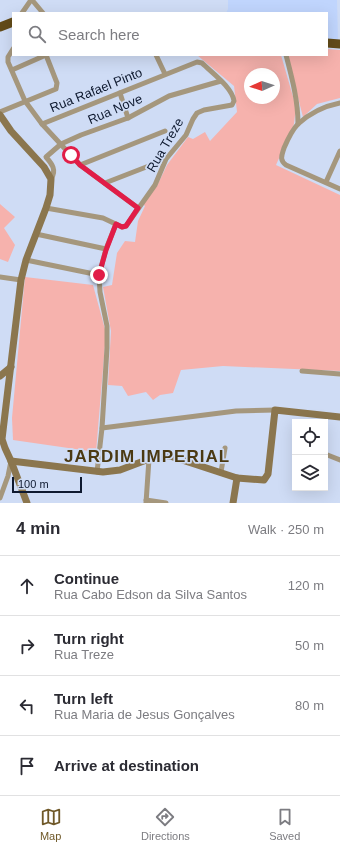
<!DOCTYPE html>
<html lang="en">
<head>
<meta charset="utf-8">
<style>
  body { margin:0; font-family:Helvetica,sans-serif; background:#f7f7f7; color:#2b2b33 }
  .controls { position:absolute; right:12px; bottom:12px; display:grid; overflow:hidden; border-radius:0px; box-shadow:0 4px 16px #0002 }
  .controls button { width:36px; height:36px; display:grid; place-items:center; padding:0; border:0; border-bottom:1px solid #e1e1e2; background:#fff; color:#2b2b33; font:20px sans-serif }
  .compass { position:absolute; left:244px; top:68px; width:36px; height:36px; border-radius:50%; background:#fff; box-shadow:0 4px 16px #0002; rotate:267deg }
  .scale { position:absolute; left:12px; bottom:10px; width:70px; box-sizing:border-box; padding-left:4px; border:2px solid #0e192f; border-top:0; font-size:11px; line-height:14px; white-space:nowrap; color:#0e192f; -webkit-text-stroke:3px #cfdcf5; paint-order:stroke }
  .stop { position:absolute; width:12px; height:12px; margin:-9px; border:3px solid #e11d48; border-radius:50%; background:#fff }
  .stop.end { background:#e11d48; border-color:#fff; box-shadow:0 1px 4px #0008 }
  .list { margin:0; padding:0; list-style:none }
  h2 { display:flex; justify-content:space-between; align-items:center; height:52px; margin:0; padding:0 16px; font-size:17px }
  h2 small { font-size:13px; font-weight:400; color:#7c7c81 }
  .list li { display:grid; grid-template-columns:26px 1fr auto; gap:12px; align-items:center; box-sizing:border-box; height:60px; padding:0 16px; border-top:1px solid #e1e1e2 }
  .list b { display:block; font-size:15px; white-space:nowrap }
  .list p { margin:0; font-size:13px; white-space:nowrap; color:#7c7c81 }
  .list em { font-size:13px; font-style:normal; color:#7c7c81 }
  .icon { flex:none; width:22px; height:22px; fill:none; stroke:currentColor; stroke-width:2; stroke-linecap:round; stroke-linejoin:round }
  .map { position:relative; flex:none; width:340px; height:503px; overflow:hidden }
  .search { position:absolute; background:#fff; box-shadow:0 4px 16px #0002; left:12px; right:12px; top:12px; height:44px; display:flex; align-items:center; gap:10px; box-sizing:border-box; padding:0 14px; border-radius:0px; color:#7c7c81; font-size:15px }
  .sheet { height:292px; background:#fff }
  nav { display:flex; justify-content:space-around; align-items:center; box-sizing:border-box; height:56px; border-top:1px solid #e1e1e2; background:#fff; font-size:11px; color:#7c7c81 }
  nav a { display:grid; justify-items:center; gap:2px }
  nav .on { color:#6f5828 }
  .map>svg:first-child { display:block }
  .built { fill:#c0d5fd }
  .green { fill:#f6b2ad; fill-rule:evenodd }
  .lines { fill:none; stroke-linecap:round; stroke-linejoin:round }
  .street { stroke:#a5977d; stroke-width:5 }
  .secondary { stroke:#8b764e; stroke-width:7 }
  .highway { stroke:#624b19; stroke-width:9 }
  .route { stroke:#e11d48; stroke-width:5 }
  .labels { text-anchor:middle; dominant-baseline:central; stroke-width:3.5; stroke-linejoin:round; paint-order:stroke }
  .street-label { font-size:13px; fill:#0e192f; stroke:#cfdcf5 }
  .district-label { font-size:17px; font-weight:bold; letter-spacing:1px; fill:#4b3912; stroke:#cfdcf5 }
</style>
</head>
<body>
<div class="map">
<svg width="340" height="503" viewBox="0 0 340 503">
  <rect width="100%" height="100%" fill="#cfdcf5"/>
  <path class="built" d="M228 0H337L338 41 327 40V13H226L228 9Z"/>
  <g class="green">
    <path d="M327 49 340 50V98L317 104 303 117 287 55H327Z"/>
    <path d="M197 55H281L296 107 294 124 276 165 340 195V371L223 366 181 370 173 393 160 395 153 400 146 392 128 396 122 386 108 385 111 331 103 287 112 285 117 253 125 241 135 242 138 221 145 206 142 203 157 186 167 165 188 137 193 139 205 132 210 141 237 112 234 86ZM250 74H274V98H250Z"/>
    <path d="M0 204 15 217 4 228 15 245 8 262 0 259Z"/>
    <path d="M25 277 93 285 106 333 96 452 13 440 12 418Z"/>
  </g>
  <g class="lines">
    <g class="street">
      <path d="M32 0 43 13"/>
      <path d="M22 13 31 0"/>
      <path d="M13 49 8 57V62L25 101 42 124 80 165 138 208"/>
      <path d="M156 55 165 74"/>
      <path d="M286 55C292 78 298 100 298 124"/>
      <path d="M12 70 46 55"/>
      <path d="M120 93 128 118"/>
      <path d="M340 103C325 106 310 113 298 124 292 130 287 141 284 148 282 155 279 160 286 165L340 189"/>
      <path d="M0 112 56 89 57 83 46 55"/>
      <path d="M42 124 197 62 202 63C212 73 232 87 234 101L232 105 204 110 197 113 193 119 186 135 166 159 155 185 126 226 122 227 103 218 46 208"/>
      <path d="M80 165 165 131"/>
      <path d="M51 179C57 170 52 164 46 157L61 144 81 135 128 118 169 96 221 81"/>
      <path d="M326 182 340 151"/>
      <path d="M105 183 154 164"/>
      <path d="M36 234 106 249"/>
      <path d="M26 260 99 275"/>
      <path d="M0 277 21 280"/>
      <path d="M302 371 340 374"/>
      <path d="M102 428 236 411 275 410"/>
      <path d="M325 454 340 460"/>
      <path d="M97 472 102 428 107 348V326L100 292 99 275 106 249 116 224"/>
      <path d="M221 472 225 448"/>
      <path d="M0 498 8 476 11 461"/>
      <path d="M146 500 166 503"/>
      <path d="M146 503 149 459"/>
    </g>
    <g class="secondary">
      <path d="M0 115 11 131 44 167 51 179 50 195 46 208 26 260 21 280 2 439 5 448 11 461 27 503"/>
      <path d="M0 376 11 367"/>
      <path d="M11 461 103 472 120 470 149 459 170 456 237 478 264 480 268 474 275 410 340 417"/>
      <path d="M233 503 237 478"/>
    </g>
    <g class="highway">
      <path d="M0 27 13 22"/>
      <path d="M327 43 340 44"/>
    </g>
  </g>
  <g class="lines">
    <path class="route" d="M71 155 80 165 138 208 126 226 122 227 116 224 106 250 99 275"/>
  </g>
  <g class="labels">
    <g class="street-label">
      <text transform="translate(96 90) rotate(-22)">Rua Rafael Pinto</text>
      <text transform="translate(115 109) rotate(-23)">Rua Nove</text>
      <text transform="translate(165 145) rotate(-60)">Rua Treze</text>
    </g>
    <g class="district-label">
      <text x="147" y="456">JARDIM IMPERIAL</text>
    </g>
  </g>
</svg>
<div class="controls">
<button><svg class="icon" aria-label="locate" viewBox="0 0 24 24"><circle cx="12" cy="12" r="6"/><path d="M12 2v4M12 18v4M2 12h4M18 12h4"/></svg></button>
<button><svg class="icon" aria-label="layers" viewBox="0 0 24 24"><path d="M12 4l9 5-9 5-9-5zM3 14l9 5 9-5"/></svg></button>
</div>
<svg class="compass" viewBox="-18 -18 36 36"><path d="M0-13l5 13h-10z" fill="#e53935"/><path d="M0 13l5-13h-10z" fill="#7c7c81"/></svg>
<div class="scale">100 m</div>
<div class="stop" style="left:71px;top:155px"></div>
<div class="stop end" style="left:99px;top:275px"></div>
<div class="search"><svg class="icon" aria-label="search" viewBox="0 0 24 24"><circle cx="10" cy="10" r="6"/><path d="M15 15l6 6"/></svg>Search here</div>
</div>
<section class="sheet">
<h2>4 min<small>Walk · 250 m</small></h2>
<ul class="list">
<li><svg class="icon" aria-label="ahead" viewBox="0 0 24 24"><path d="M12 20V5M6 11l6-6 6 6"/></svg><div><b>Continue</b><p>Rua Cabo Edson da Silva Santos</p></div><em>120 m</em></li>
<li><svg class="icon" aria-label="right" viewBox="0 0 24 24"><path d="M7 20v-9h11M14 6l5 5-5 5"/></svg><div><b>Turn right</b><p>Rua Treze</p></div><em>50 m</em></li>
<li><svg class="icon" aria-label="left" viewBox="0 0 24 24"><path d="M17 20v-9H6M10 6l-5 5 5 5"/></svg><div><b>Turn left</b><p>Rua Maria de Jesus Gonçalves</p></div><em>80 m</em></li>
<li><svg class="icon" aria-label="arrive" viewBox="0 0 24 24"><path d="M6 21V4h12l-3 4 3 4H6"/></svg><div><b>Arrive at destination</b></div></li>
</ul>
</section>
<nav>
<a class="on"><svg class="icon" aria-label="map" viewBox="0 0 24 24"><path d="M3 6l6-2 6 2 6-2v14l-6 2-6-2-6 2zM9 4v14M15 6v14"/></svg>Map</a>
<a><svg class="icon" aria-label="directions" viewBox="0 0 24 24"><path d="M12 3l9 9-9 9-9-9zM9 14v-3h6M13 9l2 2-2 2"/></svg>Directions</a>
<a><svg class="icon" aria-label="saved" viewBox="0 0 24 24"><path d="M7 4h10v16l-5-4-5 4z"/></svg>Saved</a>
</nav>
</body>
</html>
